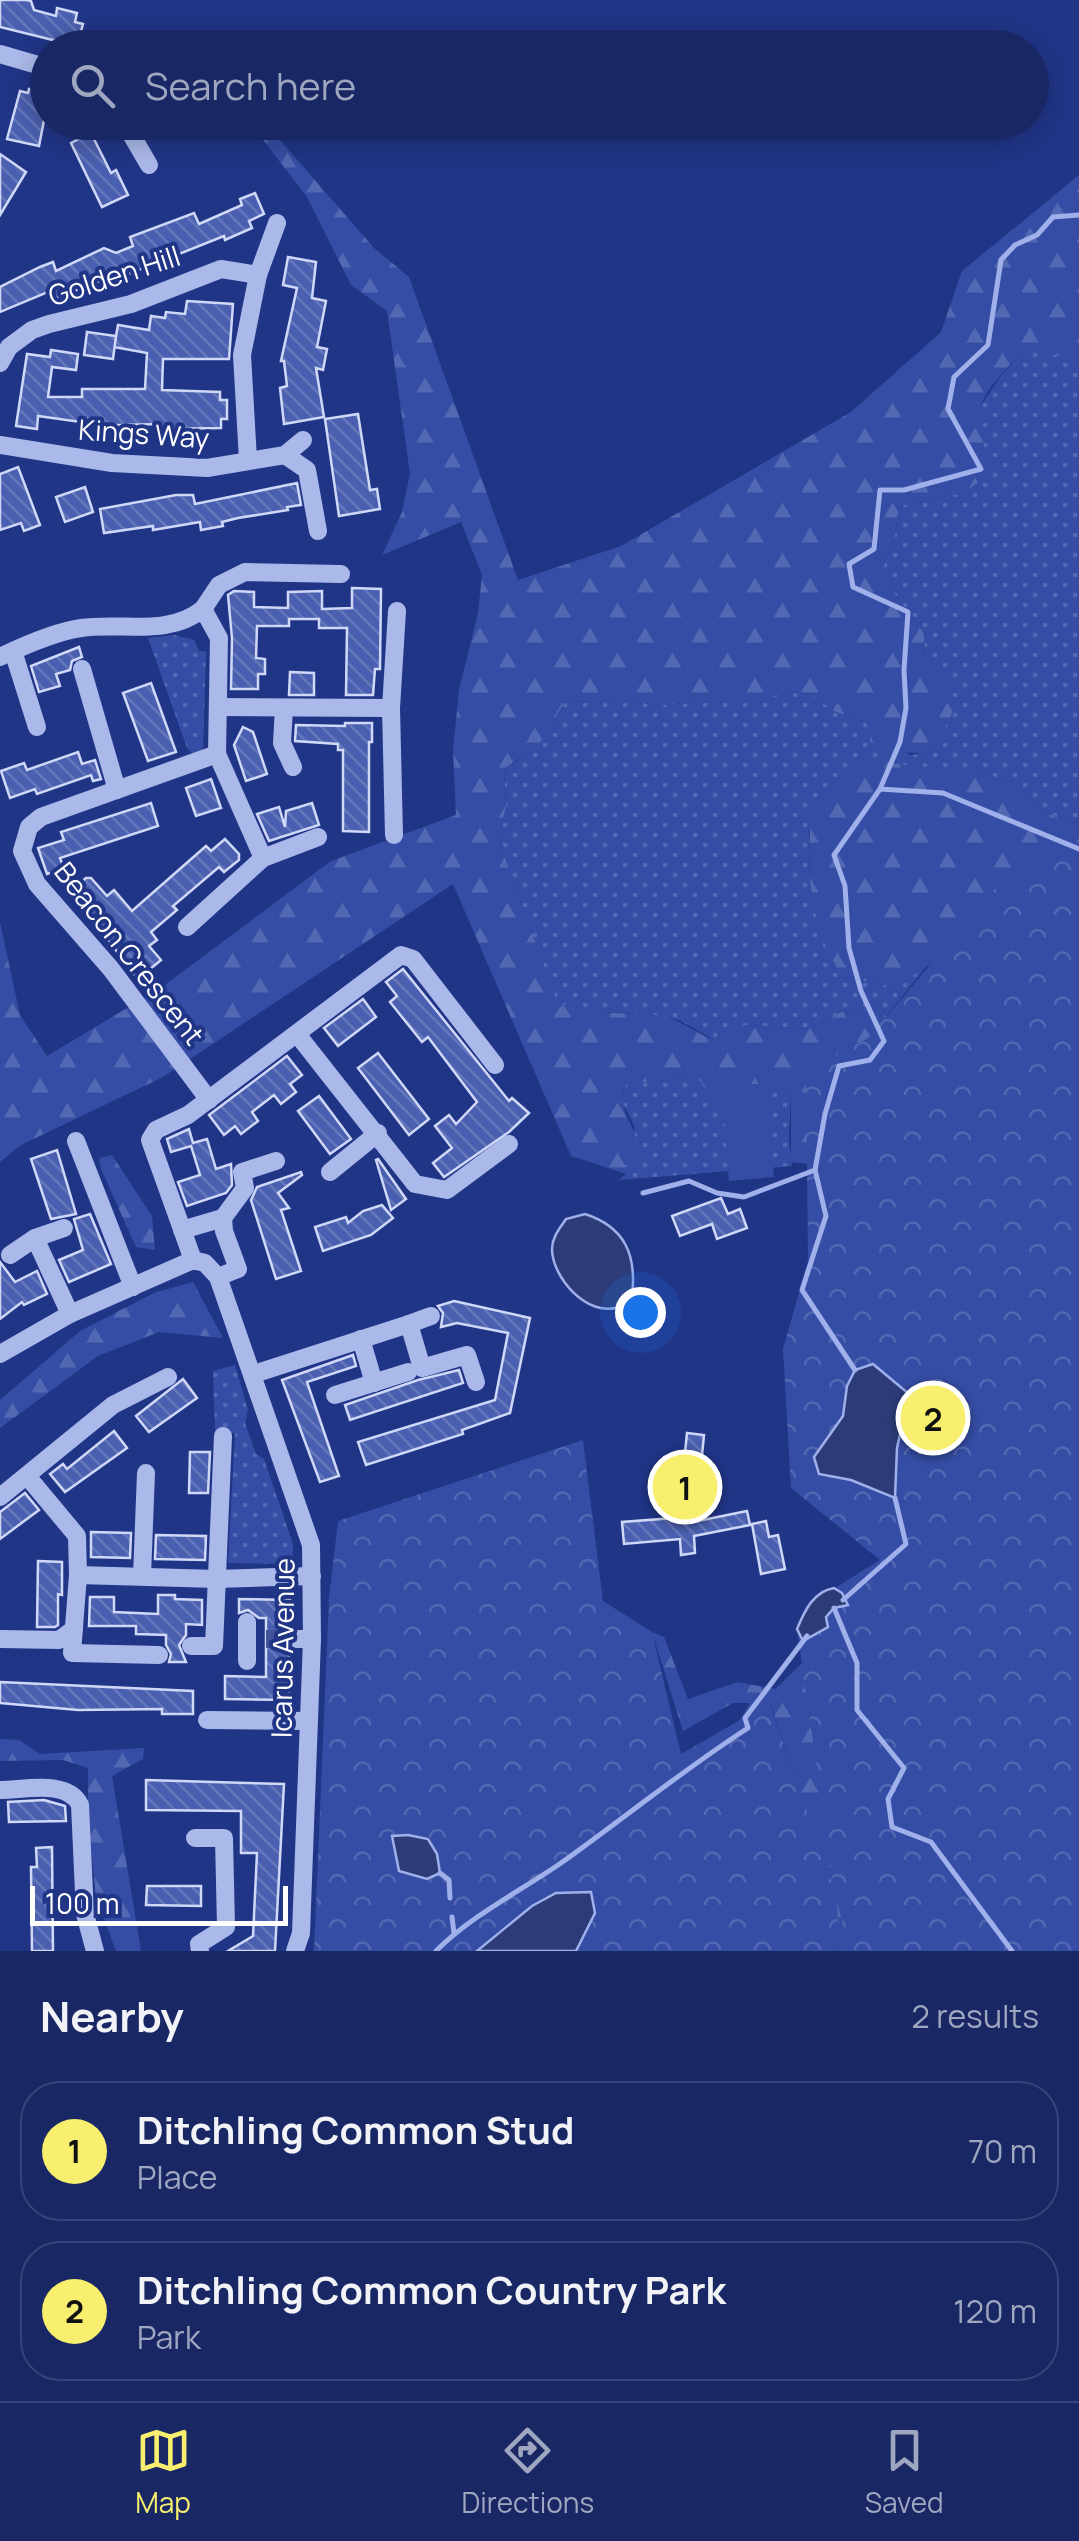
<!DOCTYPE html>
<html lang="en">
<head>
<meta charset="utf-8">
<style>
  body { margin:0; font-family:Manrope,sans-serif; background:#26346e; color:#f1f3f6 }
  .scale { position:absolute; left:30px; bottom:25px; width:258px; box-sizing:border-box; padding-left:10px; border:5px solid #fff; border-top:0; font-size:28px; line-height:35px; white-space:nowrap; color:#fff; -webkit-text-stroke:8px #213587; paint-order:stroke }
  .you { position:absolute; left:640px; top:1312px; width:35px; height:35px; margin:-25px; border:8px solid #fff; border-radius:50%; background:#1a73e8; box-shadow:0 0 0 15px #1a73e833 }
  .badge { display:grid; place-items:center; width:65px; height:65px; border-radius:50%; background:#f7ef6d; color:#111; font-size:32px; font-weight:700 }
  .pin { position:absolute; translate:-50% -50%; border:5px solid #fff; box-shadow:0 2px 10px #0006 }
  .list { margin:0; padding:0; list-style:none }
  h2 { display:flex; justify-content:space-between; align-items:center; height:130px; margin:0; padding:0 40px; font-size:42px }
  h2 small { font-size:32px; font-weight:400; color:#9fa6bf }
  .list li { display:grid; grid-template-columns:65px 1fr auto; gap:30px; align-items:center; box-sizing:border-box; height:140px; margin:0 20px 20px; padding:0 20px; border:2px solid #374479; border-radius:40px }
  .list b { display:block; font-size:38px; white-space:nowrap }
  .list p { margin:0; font-size:32px; white-space:nowrap; color:#9fa6bf }
  .list em { font-size:32px; font-style:normal; color:#9fa6bf }
  .icon { flex:none; width:55px; height:55px; fill:none; stroke:currentColor; stroke-width:2; stroke-linecap:round; stroke-linejoin:round }
  .map { position:relative; flex:none; width:1079px; height:1951px; overflow:hidden }
  .search { position:absolute; background:#192865; box-shadow:0 5px 25px #0003; left:30px; right:30px; top:30px; height:110px; display:flex; align-items:center; gap:25px; box-sizing:border-box; padding:0 35px; border-radius:55px; color:#9fa6bf; font-size:38px }
  .sheet { height:450px; background:#192865 }
  nav { display:flex; justify-content:space-around; align-items:center; box-sizing:border-box; height:140px; border-top:2px solid #374479; background:#192865; font-size:28px; color:#9fa6bf }
  nav a { display:grid; justify-items:center; gap:5px }
  nav .on { color:#f7ef6d }
  .map>svg:first-child { display:block }
  .grass { fill:url(#grass-dots) }
  .forest { fill:url(#forest-firs) }
  .park { fill:url(#park-crowns) }
  .garden { fill:#354da4 }
  .water { fill:#2d3c79; stroke:#9fb0eb; stroke-width:2.5 }
  .lines { fill:none; stroke-linecap:round; stroke-linejoin:round }
  .stream { stroke:#9fb0eb; stroke-width:5 }
  .building { fill:url(#building-back-hatch); stroke:#d0d8f7; stroke-width:2.5 }
  .minor-tunnel { stroke:#425399; stroke-width:18; stroke-dasharray:18 9; stroke-linecap:butt }
  .minor { stroke:#abb9ea; stroke-width:18 }
  .labels { text-anchor:middle; dominant-baseline:central; stroke-width:8; stroke-linejoin:round; paint-order:stroke }
  .street-label { font-size:28px; fill:#fff; stroke:#213587 }
</style>
</head>
<body>
<div class="map">
<svg width="1079" height="1951" viewBox="0 0 1079 1951">
  <defs>
    <pattern id="grass-dots" width="8" height="8" patternUnits="userSpaceOnUse" patternTransform="scale(2.5)"><rect width="8" height="8" fill="#354da4"/><path d="M2 2h.1M6 6h.1" fill="none" stroke="#5368b2" stroke-width="1.8" stroke-linecap="round"/></pattern>
    <pattern id="forest-firs" width="22" height="20" patternUnits="userSpaceOnUse" patternTransform="scale(2.5)"><rect width="22" height="20" fill="#354da4"/><path d="M5 1l3.5 6h-7zM16 11l3.5 6h-7z" fill="#5368b2"/></pattern>
    <pattern id="park-crowns" width="20" height="18" patternUnits="userSpaceOnUse" patternTransform="scale(2.5)"><rect width="20" height="18" fill="#354da4"/><path d="M2 6a3 3 0 1 1 6 0M12 15a3 3 0 1 1 6 0" fill="none" stroke="#5368b2"/></pattern>
    <pattern id="building-back-hatch" width="6" height="6" patternUnits="userSpaceOnUse" patternTransform="scale(2.5)"><rect width="6" height="6" fill="#4a5faf"/><path d="M-1 5l2 2M0 0l6 6M5-1l2 2" fill="none" stroke="#6577bb"/></pattern>
  </defs>
  <rect width="100%" height="100%" fill="#213587"/>
  <g class="grass">
    <path d="M1026 348 1079 360V821L1071 824 1036 807 1013 782 981 773 939 769 840 787 809 831V866L819 928 844 977 895 987 926 967 887 1015 880 1006 845 1010 810 1029 748 1025 716 1041 679 1020 655 1015 559 1009 498 838 506 807 504 769C529 757 552 727 565 702L622 700 658 705 751 700 789 692 812 694 834 711 870 724 910 755 924 753 938 741 925 662 924 633 884 580V565L895 535 899 506 962 493 978 430V410L1000 377Z"/>
    <path d="M174 635 194 640 199 651H206L203 751 193 754 187 748 148 638Z"/>
    <path d="M677 1079 779 1086 791 1092 789 1139 792 1166 619 1180 626 1174 623 1166 635 1127 622 1102 626 1083Z"/>
    <path d="M235 1365 248 1410 245 1423 256 1454 264 1459 293 1544V1564L228 1563 235 1433 215 1432 213 1371Z"/>
  </g>
  <g class="forest">
    <path d="M250 123H265L374 248 409 277 518 580 621 546 851 412 941 332 962 271 1079 175V360L1025 349C977 401 968 404 993 473L962 493 899 506 895 535 884 565V580L924 633 925 662 943 674 955 707 938 741 924 753 880 752 870 741V724L834 711 812 694 789 692 757 700 658 705 622 700 565 702 538 746 504 769 506 807 498 838 559 1008 569 1002C594 1016 629 1012 657 1015 679 1018 695 1033 716 1041L729 1027 748 1025 810 1029 845 1010 880 1006 898 1032 835 1167 791 1162V1092L778 1086 713 1098 701 1081 677 1079 626 1084C625 1089 622 1095 623 1101 624 1121 641 1130 637 1160L624 1166 627 1174 571 1156 453 884 163 1077 21 1145 0 1162V922L20 1015 47 1056 162 987 331 861 456 815 453 750 459 690 478 613 482 575 461 522 382 555 402 512 410 474 387 311 351 285 307 197Z"/>
    <path d="M862 760 981 773 1013 782 1036 807 1071 824 1079 821V892L950 952 895 987 844 977C807 929 805 859 813 801L840 787 844 773Z"/>
    <path d="M112 1155 152 1216 155 1250 136 1247 101 1169 99 1158Z"/>
    <path d="M193 1282 223 1338 159 1332 98 1356 0 1428V1400L80 1331 154 1293Z"/>
    <path d="M845 1622 957 1951H839L835 1895 770 1703H733L683 1731 652 1632 664 1637 688 1699 738 1682 775 1689Z"/>
    <path d="M0 1739 19 1740 40 1754 144 1748 143 1759 112 1776 141 1951H116L96 1898 88 1819V1768L63 1760 0 1761Z"/>
  </g>
  <path class="park" d="M1079 843V1951H850L837 1902 839 1951H314L329 1598 338 1521 583 1440 603 1601 652 1632 681 1754 740 1720 750 1703 769 1702 834 1888 797 1629 805 1611 822 1590 835 1588 880 1560 791 1488 783 1349 808 1261 806 1072 868 1038 1003 879Z"/>
  <path class="garden" d="M767 1083 774 1177 729 1181 721 1087Z"/>
  <g class="water">
    <path d="M585 1214C625 1227 637 1255 632 1296 628 1300 624 1305 619 1307 587 1318 552 1277 552 1249 552 1237 560 1228 566 1219Z"/>
    <path d="M873 1364 909 1394 897 1448 895 1498 851 1480 819 1474 814 1457 843 1416 847 1386 855 1370Z"/>
    <path d="M834 1588 842 1593 848 1605 834 1608 826 1617 828 1627 803 1641 797 1629C805 1610 813 1592 834 1588Z"/>
    <path d="M408 1835 428 1839 437 1854 440 1873 427 1879 399 1871 392 1836Z"/>
    <path d="M591 1892 595 1913 576 1951H477L532 1906 556 1893Z"/>
  </g>
  <g class="lines">
    <g class="stream">
      <path d="M880 789 943 793 1079 849"/>
      <path d="M643 1193 689 1181 717 1193 744 1197 815 1170"/>
      <path d="M855 1370 802 1290 826 1216 815 1170 825 1114 839 1066 870 1060 884 1041 861 991 849 948 845 886 834 855 880 789 900 742 906 708 904 670 908 612 853 587 849 564 874 549 880 490H904L981 469 948 409 954 377 988 345 1001 260 1015 245 1037 235 1053 217 1079 215"/>
      <path d="M843 1600 906 1544 895 1498"/>
      <path d="M834 1608 857 1663V1710L904 1768 888 1799 892 1827 931 1842 1012 1951"/>
      <path d="M440 1873 449 1880 450 1898"/>
      <path d="M452 1917 454 1933"/>
      <path d="M436 1951C472 1915 519 1892 561 1863 624 1818 683 1770 748 1728L745 1718 807 1636"/>
    </g>
  </g>
  <g class="building">
    <path d="M0 0H26L31 1 34 10 56 16 57 8 77 13 75 22 83 24 77 46 0 27Z"/>
    <path d="M29 89 43 92 40 103 47 105 39 146 7 139 20 91 28 93Z"/>
    <path d="M91 133 111 173 116 170 128 195 102 207 71 143Z"/>
    <path d="M0 154 26 172 0 215Z"/>
    <path d="M255 193 264 214 249 221 252 228 225 240 224 236 109 282 107 278 54 299 50 291 0 312V287L40 267 53 262 56 271 104 248 116 253 133 246 130 237 194 213 199 224 242 205 240 199Z"/>
    <path d="M288 257 316 262 312 298 326 301 317 347 327 349 323 370 316 368 324 417 284 424 280 388 287 386 284 361H281L297 288 283 285Z"/>
    <path d="M187 301 233 304 229 359H163L162 390 220 392V400H227V419H221V428L160 429V424L81 426V422L38 416 37 429 16 426 27 354 50 357 51 350 78 354 76 370 52 367 48 397H82V389H145L147 353 114 347 118 325 149 330 151 316 165 318 166 312 185 314Z"/>
    <path d="M87 332 116 336 113 359 84 355Z"/>
    <path d="M358 414 370 490 377 489 380 509 339 516 325 419Z"/>
    <path d="M18 467 40 525 24 531 21 523 0 530V474Z"/>
    <path d="M297 483 301 505 287 507 288 510 238 518 222 522 223 526 201 530 200 522 153 530V526L104 533 100 509 176 495H193L195 504Z"/>
    <path d="M85 487 93 512 65 522 56 497Z"/>
    <path d="M352 588 381 589 380 669H375L373 695H346L347 628H319V619H289V626H257L256 658 265 659V674H258V689H231L232 638 228 595 234 591 254 592V607L288 608V592L322 591V609L352 608Z"/>
    <path d="M79 647 82 657 72 661 70 670 56 674 60 686 39 692 31 666Z"/>
    <path d="M290 672 314 673V695H289Z"/>
    <path d="M151 683 176 752 148 761 123 693Z"/>
    <path d="M345 723H372V742H369V832L343 831V750H338V744L295 741 296 725 345 726Z"/>
    <path d="M243 727 253 732 267 774 246 781 234 745Z"/>
    <path d="M78 752 82 764 95 760 101 779 93 781 91 775 37 794 35 789 10 798 1 771 24 763 27 770Z"/>
    <path d="M211 779 221 808 196 816 186 788Z"/>
    <path d="M151 803 158 826 60 858 64 869 47 874 38 848 64 840 61 832Z"/>
    <path d="M312 803 319 825 269 841 257 814 279 807 285 827 286 811Z"/>
    <path d="M225 839 239 854V860L224 872 219 867 173 906 177 910 151 932 157 940 149 946 161 960 138 979 85 910 83 912 74 902 82 895 75 887 86 878H91L107 896 114 890 132 911 206 846 211 851Z"/>
    <path d="M403 969 509 1101 512 1098 529 1113 509 1132 444 1177 433 1163 452 1148 435 1126 449 1115 456 1124 477 1102 428 1037 422 1042 390 1002 397 996 386 982Z"/>
    <path d="M363 999 376 1017 338 1046 324 1028Z"/>
    <path d="M378 1053 429 1119 409 1135 358 1068Z"/>
    <path d="M287 1056 302 1075 290 1084 296 1092 281 1104 274 1095 252 1112 258 1121 241 1134 235 1126 224 1135 209 1115Z"/>
    <path d="M319 1096 351 1139 330 1154 298 1111Z"/>
    <path d="M189 1129 193 1143 207 1139 216 1169 231 1164 232 1185 226 1193 187 1206 178 1182 200 1175 191 1146 171 1152 167 1139Z"/>
    <path d="M57 1150 76 1214 51 1219 31 1159Z"/>
    <path d="M378 1159 406 1199 391 1210 376 1160Z"/>
    <path d="M301 1172 302 1175 278 1193 289 1208 281 1210 301 1271 276 1279 251 1200 257 1187Z"/>
    <path d="M721 1198 728 1214 740 1209 747 1228 717 1239 712 1224 680 1236 672 1216Z"/>
    <path d="M382 1205 393 1218 371 1235 323 1251 315 1227 346 1217 348 1223 363 1211Z"/>
    <path d="M90 1214 111 1264 69 1282 59 1260 83 1250 74 1219Z"/>
    <path d="M0 1262 15 1282 37 1271 47 1294 24 1305 22 1302 0 1319Z"/>
    <path d="M454 1301 530 1318 510 1413 462 1430 463 1434 366 1465 358 1442 495 1400 508 1333 457 1323 441 1327 443 1313 438 1306Z"/>
    <path d="M353 1355 356 1366 307 1382 339 1476 320 1482 282 1380Z"/>
    <path d="M459 1370 463 1383 350 1420 345 1405 418 1380Z"/>
    <path d="M183 1379 197 1398 149 1432 136 1416Z"/>
    <path d="M114 1431 127 1448 65 1492 50 1474 63 1464 67 1469Z"/>
    <path d="M687 1433 704 1435 701 1465 684 1463Z"/>
    <path d="M190 1452H210L208 1493H189Z"/>
    <path d="M677 1471 696 1472 693 1522 747 1511 750 1525 694 1536 695 1553 681 1555 680 1539 624 1544 622 1522 674 1518Z"/>
    <path d="M25 1493 39 1510 0 1539V1512Z"/>
    <path d="M766 1521 769 1537 778 1535 785 1569 761 1574 752 1524Z"/>
    <path d="M91 1532 131 1533 130 1558 91 1557Z"/>
    <path d="M156 1535 206 1536 205 1560 155 1559Z"/>
    <path d="M38 1561 62 1562V1595L58 1594V1625L55 1627H37Z"/>
    <path d="M158 1595H175V1599L202 1600V1625L186 1624V1635L179 1645 186 1662H169L171 1654 166 1645V1635L136 1634V1626H89L90 1597H114V1612L158 1614Z"/>
    <path d="M239 1599 290 1600 289 1626 282 1629 277 1638 279 1646 289 1652V1700L225 1699V1676L266 1677V1618H259L248 1610 239 1613Z"/>
    <path d="M0 1682 193 1691V1714H162V1709L78 1710 0 1703Z"/>
    <path d="M146 1780 284 1784 275 1951H228L253 1936 257 1853H241V1811L146 1810Z"/>
    <path d="M44 1800 65 1806 66 1821 9 1822 8 1802Z"/>
    <path d="M52 1847 53 1951H32L31 1867H37L36 1848Z"/>
    <path d="M147 1886H201V1906L146 1905Z"/>
  </g>
  <g class="lines">
    <path class="minor-tunnel" d="M266 1639H289"/>
    <g class="minor">
      <path d="M0 54 48 68"/>
      <path d="M124 122 149 165"/>
      <path d="M0 363 9 347 32 330 49 324 131 304 221 269 258 275"/>
      <path d="M0 445 112 463 207 468 285 455 303 440"/>
      <path d="M285 455 307 470 318 531"/>
      <path d="M248 460 242 355 258 275 277 223"/>
      <path d="M203 609 219 585 245 572 341 574"/>
      <path d="M13 651 37 727"/>
      <path d="M0 657C25 645 54 632 81 628 122 622 168 637 203 609L219 638 217 754 41 817 29 827 22 851 37 884 111 969 209 1100"/>
      <path d="M82 669 117 790"/>
      <path d="M218 707 391 708"/>
      <path d="M284 708 282 743 293 767"/>
      <path d="M217 754 263 858"/>
      <path d="M394 835 391 708 397 611"/>
      <path d="M187 927 263 858 318 837"/>
      <path d="M297 1034 415 1184 447 1190 509 1144"/>
      <path d="M76 1141 133 1287"/>
      <path d="M330 1172 378 1133"/>
      <path d="M223 1218 245 1188 242 1172 276 1161"/>
      <path d="M182 1230 223 1218 224 1231 238 1269 218 1277"/>
      <path d="M35 1238 64 1228"/>
      <path d="M10 1255 35 1238 70 1314"/>
      <path d="M193 1260 150 1140 156 1130 188 1115 401 955 413 959 495 1065"/>
      <path d="M431 1316 409 1324 422 1368 467 1355 476 1382"/>
      <path d="M361 1339 374 1383"/>
      <path d="M0 1354 70 1314 193 1260 205 1263 218 1277 311 1545 312 1639 301 1933 295 1951"/>
      <path d="M254 1374 409 1324"/>
      <path d="M335 1395 408 1372"/>
      <path d="M27 1476 77 1536 78 1575"/>
      <path d="M0 1497 113 1405 168 1377"/>
      <path d="M142 1576 146 1473"/>
      <path d="M0 1639 59 1640 74 1629"/>
      <path d="M289 1639H312"/>
      <path d="M191 1646H214L223 1436"/>
      <path d="M159 1655 72 1653 78 1575 217 1579 312 1576"/>
      <path d="M247 1661V1622"/>
      <path d="M207 1720 308 1721"/>
      <path d="M0 1790C24 1790 68 1779 80 1805L85 1914 95 1951"/>
      <path d="M195 1838H224L226 1927 199 1944 200 1951"/>
    </g>
  </g>
  <g class="labels">
    <g class="street-label">
      <text transform="translate(114 275) rotate(-18)">Golden Hill</text>
      <text transform="translate(144 433) rotate(4)">Kings Way</text>
      <text transform="translate(130 953) rotate(52)">Beacon Crescent</text>
      <text transform="translate(282 1648) rotate(-89)">Icarus Avenue</text>
    </g>
  </g>
</svg>
<div class="scale">100 m</div>
<div class="you"></div>
<div class="pin badge" style="left:685px;top:1487px">1</div>
<div class="pin badge" style="left:933px;top:1418px">2</div>
<div class="search"><svg class="icon" aria-label="search" viewBox="0 0 24 24"><circle cx="10" cy="10" r="6"/><path d="M15 15l6 6"/></svg>Search here</div>
</div>
<section class="sheet">
<h2>Nearby<small>2 results</small></h2>
<ul class="list">
<li><span class="badge">1</span><div><b>Ditchling Common Stud</b><p>Place</p></div><em>70 m</em></li>
<li><span class="badge">2</span><div><b>Ditchling Common Country Park</b><p>Park</p></div><em>120 m</em></li>
</ul>
</section>
<nav>
<a class="on"><svg class="icon" aria-label="map" viewBox="0 0 24 24"><path d="M3 6l6-2 6 2 6-2v14l-6 2-6-2-6 2zM9 4v14M15 6v14"/></svg>Map</a>
<a><svg class="icon" aria-label="directions" viewBox="0 0 24 24"><path d="M12 3l9 9-9 9-9-9zM9 14v-3h6M13 9l2 2-2 2"/></svg>Directions</a>
<a><svg class="icon" aria-label="saved" viewBox="0 0 24 24"><path d="M7 4h10v16l-5-4-5 4z"/></svg>Saved</a>
</nav>
</body>
</html>
